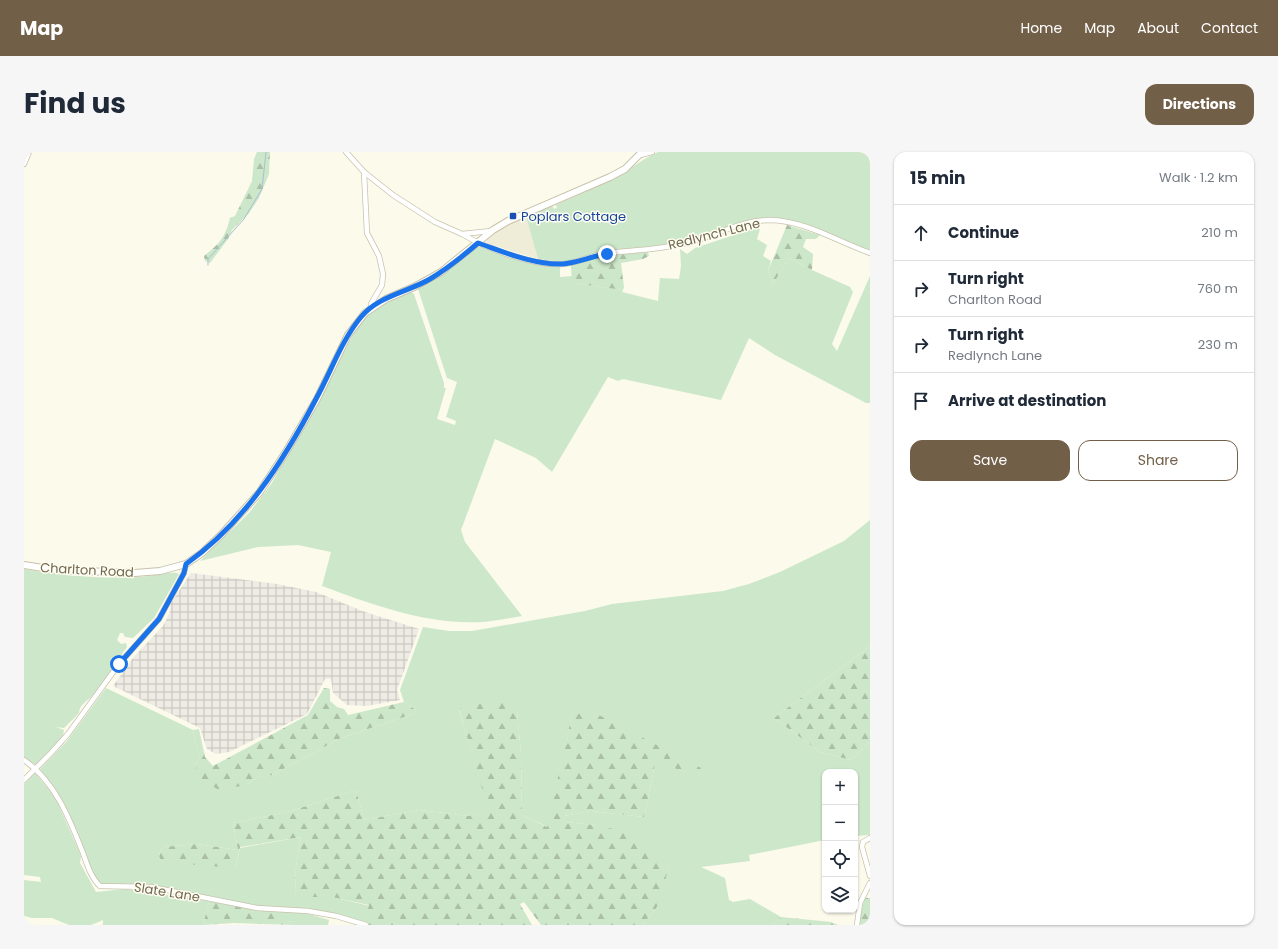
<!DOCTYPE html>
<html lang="en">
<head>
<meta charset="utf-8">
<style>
  body { margin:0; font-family:Poppins,sans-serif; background:#f6f6f7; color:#1f2937 }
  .controls { position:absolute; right:12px; bottom:12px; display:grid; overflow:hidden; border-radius:8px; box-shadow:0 1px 3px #0004 }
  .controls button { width:36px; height:36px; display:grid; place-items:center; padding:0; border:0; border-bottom:1px solid #e0e1e3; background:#fff; color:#1f2937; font:20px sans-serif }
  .stop { position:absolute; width:12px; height:12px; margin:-9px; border:3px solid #1a73e8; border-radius:50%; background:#fff }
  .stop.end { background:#1a73e8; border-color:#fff; box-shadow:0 1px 4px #0008 }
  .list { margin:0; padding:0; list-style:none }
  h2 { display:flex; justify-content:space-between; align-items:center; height:52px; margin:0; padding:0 16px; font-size:17px }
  h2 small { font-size:13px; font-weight:400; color:#747a83 }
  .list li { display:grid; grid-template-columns:26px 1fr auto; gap:12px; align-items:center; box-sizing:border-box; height:56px; padding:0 16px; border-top:1px solid #e0e1e3 }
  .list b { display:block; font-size:15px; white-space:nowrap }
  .list p { margin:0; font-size:13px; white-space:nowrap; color:#747a83 }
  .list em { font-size:13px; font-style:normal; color:#747a83 }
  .actions { display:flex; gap:8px; padding:12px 16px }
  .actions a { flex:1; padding:9px 0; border:1px solid #725f48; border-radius:12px; text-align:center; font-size:14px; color:#725f48 }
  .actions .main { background:#725f48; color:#fff }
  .icon { flex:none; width:22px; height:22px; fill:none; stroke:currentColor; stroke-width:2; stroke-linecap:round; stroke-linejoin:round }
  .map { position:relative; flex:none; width:846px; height:773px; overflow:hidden; border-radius:12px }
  header { display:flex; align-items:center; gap:24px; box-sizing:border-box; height:56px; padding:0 20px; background:#725f48; color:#fff }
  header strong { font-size:19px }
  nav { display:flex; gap:22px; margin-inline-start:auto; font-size:14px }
  .intro { display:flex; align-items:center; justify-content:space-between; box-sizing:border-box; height:96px; padding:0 24px }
  h1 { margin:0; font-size:28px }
  .button { padding:10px 18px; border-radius:12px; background:#725f48; color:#fff; font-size:14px; font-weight:700 }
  main { display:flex; gap:24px; padding:0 24px }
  aside { flex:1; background:#fff; border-radius:12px; box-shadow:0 1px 3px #0004 }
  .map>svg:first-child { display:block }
  .residential { fill:#efecd7 }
  .industrial { fill:url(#industrial-grid) }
  .grass { fill:#cce7ca }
  .forest { fill:url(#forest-firs) }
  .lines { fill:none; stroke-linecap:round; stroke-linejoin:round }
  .stream { stroke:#a8bfd4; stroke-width:1 }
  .street-casing { stroke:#c9c3ae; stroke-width:6 }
  .secondary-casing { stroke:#cac2aa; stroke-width:8 }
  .street { stroke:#fff; stroke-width:4.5 }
  .secondary { stroke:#fff; stroke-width:6 }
  .route { stroke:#1a73e8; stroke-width:5 }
  .transit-dot { fill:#1a4fb4; stroke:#fdfdf1; stroke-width:1.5 }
  .labels { text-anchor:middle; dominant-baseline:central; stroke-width:3; stroke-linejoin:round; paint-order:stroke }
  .transit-label { font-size:13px; fill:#164399; stroke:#fdfdf1; text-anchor:start }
  .street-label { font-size:13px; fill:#736850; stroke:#fdfdf1 }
</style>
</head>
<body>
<header>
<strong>Map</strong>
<nav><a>Home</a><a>Map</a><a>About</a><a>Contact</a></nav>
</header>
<div class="intro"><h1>Find us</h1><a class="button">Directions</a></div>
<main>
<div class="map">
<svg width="846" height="773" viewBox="0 0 846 773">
  <defs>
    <pattern id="industrial-grid" width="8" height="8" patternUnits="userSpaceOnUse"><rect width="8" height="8" fill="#edebe3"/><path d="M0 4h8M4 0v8" fill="none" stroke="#c4c2ba"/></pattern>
    <pattern id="forest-firs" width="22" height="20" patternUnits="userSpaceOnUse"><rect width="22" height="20" fill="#cce7ca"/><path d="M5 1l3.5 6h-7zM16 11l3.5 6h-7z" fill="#aabfa6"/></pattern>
  </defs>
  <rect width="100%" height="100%" fill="#fbfaeb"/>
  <path class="residential" d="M502 63 514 107 462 91 463 87 477 75Z"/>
  <path class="industrial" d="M167 421 253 432 292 440 341 460 395 477 373 538 376 548 342 554 323 553 309 541 307 527H301L283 562 205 600 192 602 183 597 176 576 89 534 109 506 139 474 146 460 147 451Z"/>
  <g class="grass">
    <path d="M634 0H846V99L788 75 769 69 752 67 723 70 660 90 611 98 583 100 540 110 514 107 502 64 528 54 530 57 533 56 532 53C554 43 576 34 597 22 610 15 620 6 634 0Z"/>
    <path d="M728 77H736L733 87 743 93 739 104 747 109 744 119 749 132 765 106 788 118 826 135 829 140 808 192 813 199 846 124V251H842L751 203 725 186 697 248 599 227 594 229 584 225 528 320 512 306 471 287 437 378 441 390 498 464C485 466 472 469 459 470 402 473 350 453 298 434L307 400 274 393 234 395 176 409 225 361 248 331 335 172C349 155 368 148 387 140L390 142 420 231V236H422L413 267 431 273 432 269 422 265 433 230 423 226 394 137 415 125 453 95 458 94 536 115V125L548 124 549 131 599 138 598 140 634 149 636 126 655 127 657 114 656 97 663 102 671 96Z"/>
    <path d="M846 368V494L750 566 796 600 827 608 846 590V683L831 684V620H801V688L725 703 726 709 677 715 701 726 705 748 709 750 726 747 757 765 748 773H618L631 758 645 712 572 673 540 670V664L567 659 620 665 631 612 634 609 661 620 548 562 524 675 498 663 497 601 493 560 435 558 465 657 445 664 395 658 340 668 332 638 267 659 209 671 214 698 173 692 138 695 135 703 211 716 216 696 277 685 272 714 271 743 274 745H308L346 754 341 771 284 757 233 754 127 734 77 732 72 728 44 659 39 649 16 617 43 589 82 536 169 578 175 605 172 614 222 633 232 626 248 623 317 586 389 562 392 558 380 550 376 538 399 475 425 479H448L561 459 588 452 699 439 725 432 756 420 820 389Z"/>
    <path d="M0 417C38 424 77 427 116 425 125 425 149 418 155 422L130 466 109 486 101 485 99 481H96L93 488 97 492 102 491 103 495C91 511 81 529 68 544 63 549 55 553 55 561L40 576 32 575 40 578 39 584 12 613 0 606Z"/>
    <path d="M11 621 31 645 51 690 57 704 56 711 72 740 101 737 185 749 179 773H78L79 772V768L67 773H45L28 766H8L0 764V728L17 730 16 725 0 723V632Z"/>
    <path d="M262 759 285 762 305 768 304 773H273L271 770 262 769Z"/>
  </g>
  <g class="forest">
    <path d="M233 0H246L245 22 235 46 225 61 208 78 204 87 186 111 181 109 180 104C195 92 201 86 206 66L211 64 228 29 230 7Z"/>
    <path d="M763 73 796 83 792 87H782L779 95 789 102 788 118 765 106 749 132 744 119Z"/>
    <path d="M624 100 625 104 619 107 597 111 600 135 599 138 548 131 547 114 545 113 582 103Z"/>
    <path d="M846 494V590L827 608 796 600 750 566Z"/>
    <path d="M300 536 306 537V549L313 555 320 557 324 563 380 550 392 558 389 562 317 586 248 623 232 626 222 633 195 638 176 627 172 614 175 605 169 578 175 577 181 605 189 614 284 563Z"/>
    <path d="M484 544 493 560 497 601 498 663 523 675 548 562 571 561 677 616 675 620H661L634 610 631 612 620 665 567 659 540 664V670L572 673 610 682 645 712 637 747 631 758 618 773H517L500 750 496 752 508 773H340L345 753 308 745H274L271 743 272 714 277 685 216 695 211 716 137 710 135 703 138 695 173 692 214 698 209 671 267 659 332 638 340 668 395 658 445 664 464 657 435 557Z"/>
    <path d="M841 746H846V773H836L837 758Z"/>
    <path d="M185 749 234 758 262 759V769L271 770 273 773 210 771 179 773Z"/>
    <path d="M757 765 807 770 814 773H748Z"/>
  </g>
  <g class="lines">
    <path class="stream" d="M184 113V107L220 67 238 37 242 0"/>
    <g class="street-casing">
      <g id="street">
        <path d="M322 0 340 20 369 43 411 70 438 82 467 79"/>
        <path d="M616 3 628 0"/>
        <path d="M0 12 5 0"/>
        <path d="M340 20 343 81 355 104 359 122 358 133 347 152V156"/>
        <path d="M438 82C464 97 509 114 539 112 554 111 568 103 583 101 612 98 642 97 670 89 695 82 720 68 746 68 782 69 812 89 846 101"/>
        <path d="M0 608C31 629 46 668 59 701 63 712 67 726 76 734L127 735 233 756 284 759 312 764 342 773"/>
        <path d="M0 628 27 601 44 582 95 512 135 467 160 421 162 412"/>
        <path d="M846 686 839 690 838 695 846 724"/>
        <path d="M833 773 836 751 846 731"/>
      </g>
    </g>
    <g class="secondary-casing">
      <path id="secondary" d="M0 413 32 418 111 421 136 419 162 412 178 401 197 383 235 341 262 300 293 247 324 183 341 161 362 147 390 135 417 120 469 78 484 69 586 25 601 17 618 0"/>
    </g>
    <use href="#street" class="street"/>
    <use href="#secondary" class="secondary"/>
  </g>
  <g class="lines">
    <path class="route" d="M95 512 135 467 160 421 162 412C220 371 259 310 292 247 307 220 317 189 337 165 354 144 384 140 406 127 423 117 439 104 454 91 480 100 510 113 538 112 553 111 568 104 583 102"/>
  </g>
  <rect class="transit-dot" x="485" y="60" width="8" height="8" rx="2"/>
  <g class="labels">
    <g class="transit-label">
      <text x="497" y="64">Poplars Cottage</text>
    </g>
    <g class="street-label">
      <text transform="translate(690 82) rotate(-14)">Redlynch Lane</text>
      <text transform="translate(63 418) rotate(3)">Charlton Road</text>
      <text transform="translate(143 740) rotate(9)">Slate Lane</text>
    </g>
  </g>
</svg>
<div class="controls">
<button>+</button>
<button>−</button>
<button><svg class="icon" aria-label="locate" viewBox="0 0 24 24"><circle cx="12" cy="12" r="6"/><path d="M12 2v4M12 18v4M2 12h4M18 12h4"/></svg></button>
<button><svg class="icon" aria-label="layers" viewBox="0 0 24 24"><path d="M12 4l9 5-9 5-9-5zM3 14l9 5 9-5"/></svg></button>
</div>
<div class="stop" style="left:95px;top:512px"></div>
<div class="stop end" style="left:583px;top:102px"></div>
</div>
<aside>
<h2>15 min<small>Walk · 1.2 km</small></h2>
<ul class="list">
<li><svg class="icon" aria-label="ahead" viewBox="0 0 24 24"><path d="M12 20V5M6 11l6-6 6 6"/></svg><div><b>Continue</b></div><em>210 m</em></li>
<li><svg class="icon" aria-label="right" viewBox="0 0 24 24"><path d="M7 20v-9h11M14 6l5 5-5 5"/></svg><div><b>Turn right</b><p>Charlton Road</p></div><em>760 m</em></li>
<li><svg class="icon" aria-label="right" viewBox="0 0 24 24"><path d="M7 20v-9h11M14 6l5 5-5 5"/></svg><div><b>Turn right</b><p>Redlynch Lane</p></div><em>230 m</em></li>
<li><svg class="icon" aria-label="arrive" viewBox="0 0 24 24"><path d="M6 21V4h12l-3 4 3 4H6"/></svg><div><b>Arrive at destination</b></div></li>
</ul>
<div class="actions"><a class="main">Save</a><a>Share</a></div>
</aside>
</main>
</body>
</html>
